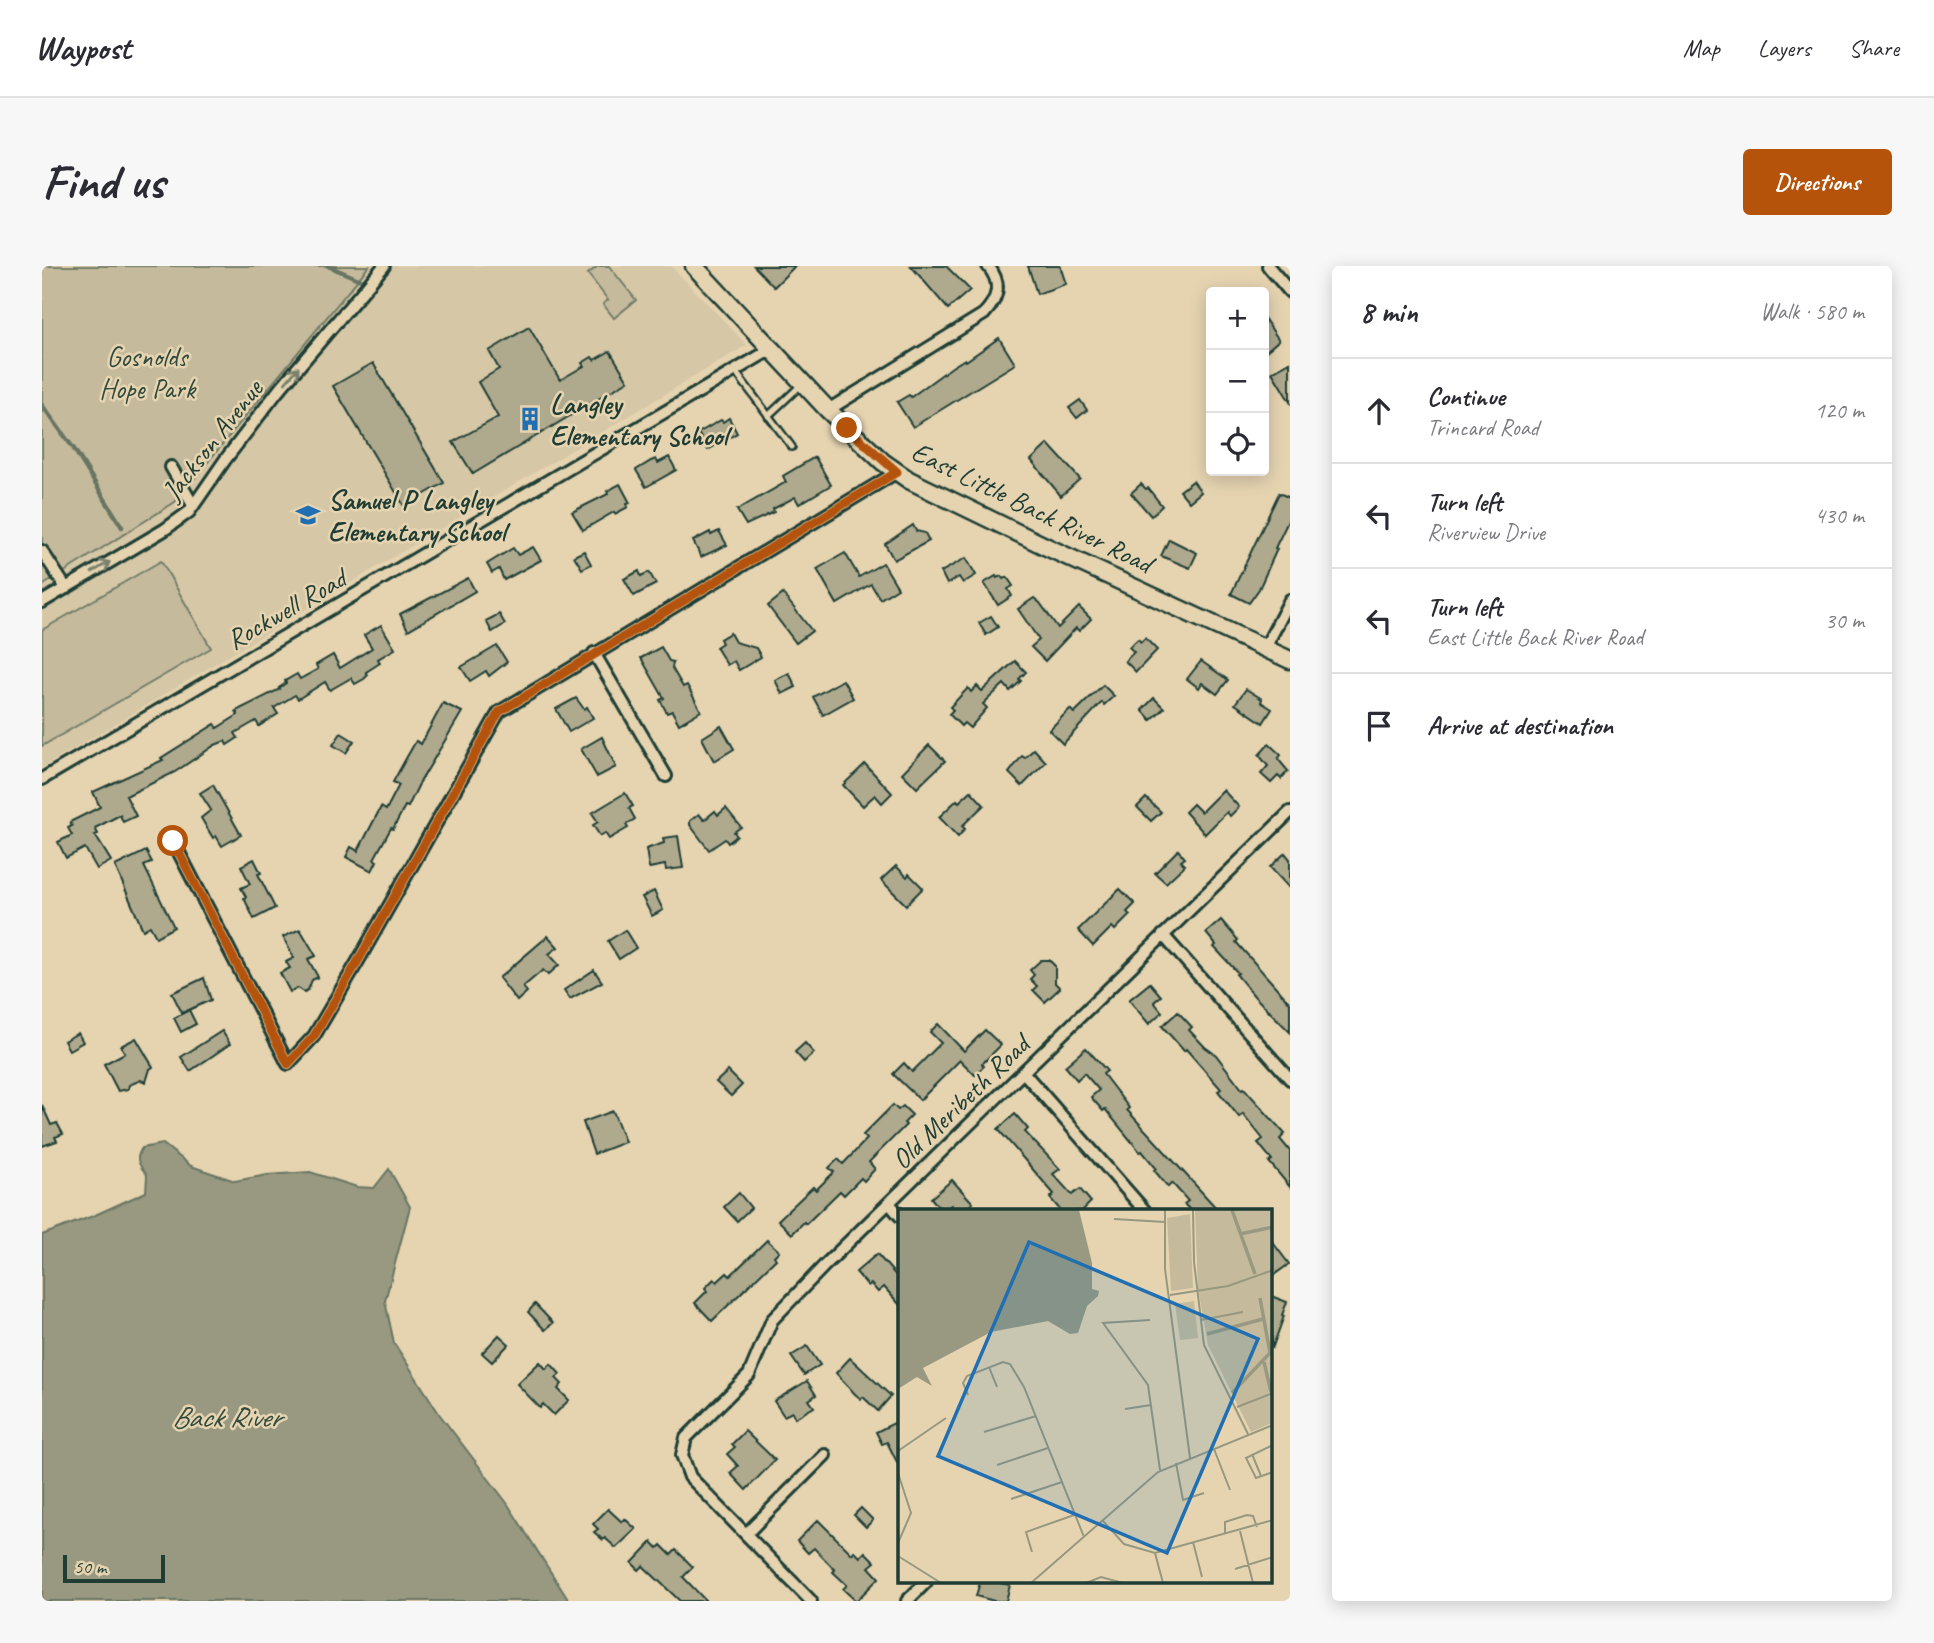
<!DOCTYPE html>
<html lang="en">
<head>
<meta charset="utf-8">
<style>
  body { margin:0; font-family:Caveat,sans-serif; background:#f7f7f7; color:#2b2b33 }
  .controls { position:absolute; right:21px; top:21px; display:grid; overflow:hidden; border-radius:7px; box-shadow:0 4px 18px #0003 }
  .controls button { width:63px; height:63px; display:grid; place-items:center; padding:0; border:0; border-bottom:2px solid #e1e1e2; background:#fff; color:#2b2b33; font:35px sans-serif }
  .scale { position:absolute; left:21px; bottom:18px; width:102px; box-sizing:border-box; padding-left:7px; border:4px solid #1f3d34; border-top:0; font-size:19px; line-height:24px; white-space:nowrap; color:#1f3d34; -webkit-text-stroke:5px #e6d4b1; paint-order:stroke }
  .stop { position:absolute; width:21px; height:21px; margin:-16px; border:5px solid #b45309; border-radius:50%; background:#fff }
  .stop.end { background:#b45309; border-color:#fff; box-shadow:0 2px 7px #0008 }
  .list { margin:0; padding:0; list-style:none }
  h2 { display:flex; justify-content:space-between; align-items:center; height:91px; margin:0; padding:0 28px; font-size:30px }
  h2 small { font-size:23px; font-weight:400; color:#7c7c81 }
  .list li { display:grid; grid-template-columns:46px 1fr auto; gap:21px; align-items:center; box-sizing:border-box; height:105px; padding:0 28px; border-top:2px solid #e1e1e2 }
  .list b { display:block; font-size:26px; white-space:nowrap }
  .list p { margin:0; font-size:23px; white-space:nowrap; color:#7c7c81 }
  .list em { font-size:23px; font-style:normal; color:#7c7c81 }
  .icon { flex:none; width:38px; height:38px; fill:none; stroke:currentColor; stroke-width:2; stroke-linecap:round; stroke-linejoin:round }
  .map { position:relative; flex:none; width:1248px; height:1335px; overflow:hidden; border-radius:7px }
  header { display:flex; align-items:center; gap:42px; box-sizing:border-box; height:98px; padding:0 35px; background:#fff; border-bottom:2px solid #e1e1e2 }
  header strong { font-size:33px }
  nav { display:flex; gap:38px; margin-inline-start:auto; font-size:24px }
  .intro { display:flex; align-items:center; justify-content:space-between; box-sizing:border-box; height:168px; padding:0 42px }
  h1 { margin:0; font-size:49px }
  .button { padding:18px 32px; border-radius:7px; background:#b45309; color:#fff; font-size:24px; font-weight:700 }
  main { display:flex; gap:42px; padding:0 42px }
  aside { flex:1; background:#fff; border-radius:7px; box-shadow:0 4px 18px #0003 }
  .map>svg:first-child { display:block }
  .built { fill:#d6c7a6 }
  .green { fill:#c5bb9c; stroke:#727c68; stroke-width:2 }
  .water { fill:#989980; stroke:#687462; stroke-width:2 }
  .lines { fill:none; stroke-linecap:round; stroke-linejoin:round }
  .stream { stroke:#687462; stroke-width:4.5 }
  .building { fill:#afaa8e; stroke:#1f3d34; stroke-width:2 }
  .lane-casing { stroke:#1f3d34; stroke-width:10 }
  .street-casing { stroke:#1f3d34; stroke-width:16 }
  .secondary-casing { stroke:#1f3d34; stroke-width:21 }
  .lane { stroke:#e6d4b1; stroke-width:5 }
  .street { stroke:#e6d4b1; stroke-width:10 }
  .secondary { stroke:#e6d4b1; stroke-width:16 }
  .oneway { stroke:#79816c }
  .route { stroke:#b45309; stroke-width:9 }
  .labels { text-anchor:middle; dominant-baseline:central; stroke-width:5; stroke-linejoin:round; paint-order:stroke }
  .park-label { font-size:28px; fill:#304a3e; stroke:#e6d4b1 }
  .poi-label { font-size:28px; font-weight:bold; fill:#1f3d34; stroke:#e6d4b1; text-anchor:start }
  .street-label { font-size:28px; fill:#1f3d34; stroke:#e6d4b1 }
  .water-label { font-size:30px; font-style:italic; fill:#314b3f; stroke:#e6d4b1 }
  .inset-river { fill:none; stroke:#989980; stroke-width:3.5 }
  .inset-road { fill:none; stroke:#96987f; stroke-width:2 }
  .view { fill:#1f6fb2; fill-opacity:0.15; stroke:#1f6fb2; stroke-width:3.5 }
  .inset-edge { fill:none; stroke:#1f3d34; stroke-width:3.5 }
</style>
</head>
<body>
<header>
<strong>Waypost</strong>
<nav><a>Map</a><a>Layers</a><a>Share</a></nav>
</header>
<div class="intro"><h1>Find us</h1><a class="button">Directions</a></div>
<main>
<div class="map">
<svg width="1248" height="1335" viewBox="0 0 1248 1335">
  <rect width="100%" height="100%" fill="#e6d4b1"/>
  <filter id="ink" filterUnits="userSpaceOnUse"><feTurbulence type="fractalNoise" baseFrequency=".0143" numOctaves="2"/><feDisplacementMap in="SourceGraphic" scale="14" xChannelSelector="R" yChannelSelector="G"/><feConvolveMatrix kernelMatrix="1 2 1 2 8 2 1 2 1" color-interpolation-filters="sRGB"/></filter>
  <g filter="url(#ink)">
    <path class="built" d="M327 0H629L705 79 0 502V320L133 236Z"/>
    <g class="green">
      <path d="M0 0H327L133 236 0 320Z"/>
      <path d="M556 0H567L594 34 572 52 561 38 566 34 546 8Z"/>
      <path d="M119 295 169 382 0 480V364Z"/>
    </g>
    <path class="water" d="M121 878 149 900 193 915 225 909 268 906 315 921 332 922 347 903 368 941 343 1035 352 1077 398 1149 465 1237 527 1335H0V969L51 950 104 926 105 909C97 899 92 893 100 882Z"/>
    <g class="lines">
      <g class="stream">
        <path d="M286 0 319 14"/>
        <path d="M0 139 32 183 80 261"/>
      </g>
    </g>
    <g class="building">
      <path d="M712 0H753L732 21Z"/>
      <path d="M869 0H904L928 24 906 43Z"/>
      <path d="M986 0H1018L1024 18 995 28Z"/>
      <path d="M1222 52 1237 74 1222 87Z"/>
      <path d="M487 61 518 114 542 100 540 97 550 91 552 94 568 85 586 115 431 208 411 176 456 151 436 116 457 103 447 85Z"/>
      <path d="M957 72 973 98 871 161 855 136 867 129 869 131 910 101 923 93 924 95Z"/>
      <path d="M1248 96V136L1230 106Z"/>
      <path d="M331 97 402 217 362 240 291 120Z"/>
      <path d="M1038 134 1045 144 1035 152 1027 142Z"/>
      <path d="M687 152 695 167 666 184 656 167 679 154 681 156Z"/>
      <path d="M1006 178 1038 213 1019 230 989 194Z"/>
      <path d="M627 191 634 204 604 221 594 204 609 195 614 193 616 197Z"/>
      <path d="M773 191 789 219 757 238 753 231 731 243 732 246 704 259 695 244 744 216 741 210Z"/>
      <path d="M1151 215 1159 226 1147 236 1138 225Z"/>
      <path d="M578 218 588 237 585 238 586 241 573 248 572 246 541 264 530 246 566 228 565 225Z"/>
      <path d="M1099 218 1104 223 1106 222 1120 240 1109 250 1089 227Z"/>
      <path d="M1237 227 1248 232V251L1233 282 1235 283 1217 323 1207 337 1189 328Z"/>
      <path d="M871 259 874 265 883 267 887 275 852 294 843 278Z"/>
      <path d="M677 265 685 279 659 291 651 275 668 266 669 269Z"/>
      <path d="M1127 273 1155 287 1148 302 1119 290Z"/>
      <path d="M491 281 499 294 462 314 457 303 450 307 445 298 471 282 476 289Z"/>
      <path d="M542 285 549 298 540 303 532 290Z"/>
      <path d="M803 287 817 311 841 297 856 322 838 333 829 318 795 338 775 303Z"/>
      <path d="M924 292 934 309 921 317 917 311 905 318 899 306Z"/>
      <path d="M597 305 599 310 607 306 614 318 592 330 582 313Z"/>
      <path d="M954 310 955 312 959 310 961 313 965 311 971 320 966 323 970 330 956 339 942 317Z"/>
      <path d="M426 312 433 325 366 364 358 348Z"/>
      <path d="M741 328 770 365 754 377 726 340Z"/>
      <path d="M992 332 998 337 1016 362 1037 341 1049 353 1037 365 1034 362 1003 395 989 381 997 374 976 343Z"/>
      <path d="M457 348 463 358 450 366 444 355Z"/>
      <path d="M949 350 956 361 944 369 937 357Z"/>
      <path d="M339 359 353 383 336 393 338 397 324 406 326 409 322 413 313 418 309 412 288 424 283 416 256 433 253 429 232 442 236 448 217 460 214 455 193 467 196 472 185 479 183 475 173 479 133 506 84 530 94 550 81 556 78 549 53 562 56 568 53 569 69 595 55 603 43 582 24 592 16 576 30 569 26 562 30 560 28 556 58 541 51 526 121 494 119 492 173 458 175 462 196 449 194 445 238 423 237 422 244 417 243 415 255 408 258 413 276 403 274 399 291 389 298 402 330 382 322 369Z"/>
      <path d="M688 367 693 376 714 382 719 391 697 404 692 395 685 399 674 381 680 377 678 373Z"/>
      <path d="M1103 372 1115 384 1094 406 1083 395 1092 386 1087 381 1096 373 1099 376Z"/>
      <path d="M455 380 465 396 447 410 444 405 428 415 419 401Z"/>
      <path d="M619 381 627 395 631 396 630 402 641 421 645 419 659 445 637 458 630 445 625 447 618 434 622 432 599 392Z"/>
      <path d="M973 395 984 406 977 413 979 415 968 425 962 418 941 438 945 442 928 462 922 457 919 460 907 448 911 444 908 441 926 422 929 426 935 420 940 425Z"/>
      <path d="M1159 395 1186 414 1175 428 1160 417 1157 422 1145 413Z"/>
      <path d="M747 407 754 421 740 428 733 414Z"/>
      <path d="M801 414 811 432 781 449 771 431Z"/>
      <path d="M1061 419 1072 430 1062 439 1060 436 1021 478 1007 464 1028 443 1032 447Z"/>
      <path d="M1204 423 1220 433 1219 436 1230 443 1221 457 1193 438Z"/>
      <path d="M534 432 542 443 545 441 551 452 527 466 514 443Z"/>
      <path d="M1112 432 1122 442 1109 454 1100 444Z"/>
      <path d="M401 437 420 446 377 518 366 541 363 540 351 563 349 562 332 593 335 595 330 605 304 591 309 581 316 585 339 541 344 544 357 519 351 516 362 496 374 475 379 478Z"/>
      <path d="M679 460 692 483 672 495 660 472Z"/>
      <path d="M299 467 312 475 304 487 291 479Z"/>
      <path d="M560 471 574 501 555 511 539 483Z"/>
      <path d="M1227 478 1239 489 1236 493 1246 505 1239 513 1236 510 1229 517 1219 508 1226 500 1217 489Z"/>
      <path d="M887 479 903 495 875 522 860 507Z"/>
      <path d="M992 483 1004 496 980 520 967 507 980 490 983 492Z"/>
      <path d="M823 498 850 527 840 537 833 529 821 540 801 519Z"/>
      <path d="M171 519 199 569 180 580 174 570 171 572 159 552 169 544 158 527Z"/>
      <path d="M1181 524 1197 541 1188 550 1185 546 1163 568 1143 546 1151 538 1159 546Z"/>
      <path d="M929 525 942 539 920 560 923 563 916 571 897 551 915 534 917 536Z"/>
      <path d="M583 527 591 540 587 542 593 553 584 559 586 562 567 573 563 567 558 570 551 559 556 556 550 547Z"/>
      <path d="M1104 532 1119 546 1109 555 1095 541Z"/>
      <path d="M684 542 699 561 692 566 695 570 686 577 683 573 667 584 648 559V555L657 548 662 554 673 545 676 549Z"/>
      <path d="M636 570 641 602 624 604 623 599 607 602 604 583 622 577 621 572Z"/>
      <path d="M1136 584 1143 592 1139 595 1143 599 1124 617 1113 607Z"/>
      <path d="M104 585 110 596 102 600 132 661 114 671 108 660 101 664 73 600Z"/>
      <path d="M1243 587 1248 593V623L1228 601Z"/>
      <path d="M212 593 219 607 216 608 233 642 212 653 202 632 204 631 199 622 208 618 199 600Z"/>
      <path d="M854 600 865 611 867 608 881 622 864 639 839 614Z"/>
      <path d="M1078 623 1093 638 1085 646 1088 649 1073 664 1070 661 1051 680 1036 664Z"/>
      <path d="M612 625 621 644 610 650 600 631Z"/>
      <path d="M1179 654 1196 674 1194 676 1248 737V766L1213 731 1194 708 1196 707 1172 681 1174 679 1164 667Z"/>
      <path d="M258 663 274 690 266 693 276 711 270 714 266 724 262 726 256 722 248 726 238 707 248 702 244 696 252 692 241 671Z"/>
      <path d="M583 664 594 682 577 693 566 675Z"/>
      <path d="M506 670 516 681 507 688 517 699 506 709 501 704 481 721 485 726 475 735 457 712Z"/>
      <path d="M999 694H1007L1013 700V717L1018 722 1003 736 991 724 995 720 988 713 992 709 988 704Z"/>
      <path d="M552 704 560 716 528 733 522 724Z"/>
      <path d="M162 712 169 734 140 747 130 727Z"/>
      <path d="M1108 717 1119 730 1112 736 1120 746 1107 758 1087 734Z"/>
      <path d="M147 744 154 758 139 766 132 752Z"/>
      <path d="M1136 746 1150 761 1147 764 1163 781 1174 789 1200 823 1202 822 1243 868 1238 873 1248 885V921L1227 896 1230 894 1216 877 1221 873 1201 848 1197 851 1176 825 1179 823 1144 783 1142 785 1120 760Z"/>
      <path d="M896 758 922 785 943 764 959 779 940 798 942 800 933 809 918 794 878 834 851 808 862 797 870 806 899 777 888 766Z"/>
      <path d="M180 765 188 778 148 805 139 791Z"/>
      <path d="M36 767 41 776 27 784 22 775Z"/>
      <path d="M94 772 111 801 108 803 104 816 99 814 87 819 86 823 76 825 62 798 83 787 79 780Z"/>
      <path d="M763 777 772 787 762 796 753 786Z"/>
      <path d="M1044 782 1065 805 1061 808 1087 842 1085 844 1177 945H1149L1142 938 1146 935 1130 917 1126 921 1112 904 1114 902 1100 885 1098 886 1063 843 1061 845 1049 831 1057 824 1042 807 1035 814 1023 800Z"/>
      <path d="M686 805 700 819 689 830 674 816Z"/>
      <path d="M0 839 9 859 15 857 21 868 13 871 15 875 0 880Z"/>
      <path d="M851 839 856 844 861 840 870 849 862 857 864 859 827 896 833 903 822 915 819 912 802 929 798 925 764 958 762 956 750 968 736 954 771 921 774 924 792 906 787 902 796 893 801 898 825 873 821 869Z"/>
      <path d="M571 845 583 876 552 888 541 856Z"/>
      <path d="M973 848 986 863 983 866 1018 903 1011 908 1030 929 1038 923 1049 936 1040 945H1019L1008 932 1012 928 956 863Z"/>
      <path d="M910 914 931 937 922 945H915L909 939 900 945 889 932Z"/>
      <path d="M697 927 709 942 695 955 682 941Z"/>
      <path d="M725 974 737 985 732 990 734 993 670 1055 653 1037 665 1025 663 1022 672 1013 675 1016 685 1007 688 1010Z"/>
      <path d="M1229 974 1247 998 1229 1011Z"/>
      <path d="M835 988 858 1014V1039L842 1021 836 1026 829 1018 826 1020 814 1006Z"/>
      <path d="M1229 1030 1245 1036 1240 1049 1242 1050 1230 1083Z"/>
      <path d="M493 1038 511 1057 503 1064 486 1046Z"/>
      <path d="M457 1069 467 1078 450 1096 440 1087Z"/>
      <path d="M765 1080 778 1099 762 1109 749 1090Z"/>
      <path d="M808 1092 849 1130 836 1145 821 1131 819 1133 813 1128 794 1107Z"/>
      <path d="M498 1096 504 1103 509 1098 518 1108 514 1112 520 1118 516 1123 527 1134 512 1149 501 1138 498 1142 475 1118Z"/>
      <path d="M765 1115 774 1129 767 1134 772 1141 753 1152 750 1146 742 1150 732 1135Z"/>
      <path d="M858 1154V1202L845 1176 840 1178 834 1166Z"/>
      <path d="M703 1165 733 1194 704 1224 688 1207 696 1200 685 1188 693 1181 690 1178Z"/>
      <path d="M819 1242 831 1254 824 1261 812 1249Z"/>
      <path d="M566 1243 580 1256 583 1253 594 1263 574 1282 563 1272 561 1274 552 1266 556 1263 551 1258Z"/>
      <path d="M776 1254 810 1288 812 1285 818 1291 823 1286 833 1296 827 1301 837 1312 814 1335 801 1323 805 1319 791 1306 793 1304 772 1282 766 1287 755 1275Z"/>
      <path d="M610 1276 616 1282 619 1279 629 1289 634 1284 651 1301 641 1311 664 1335H638L601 1300 597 1304 590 1297Z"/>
      <path d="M938 1316H954L968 1319 964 1335H952L934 1330Z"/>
    </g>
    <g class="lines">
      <g class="lane-casing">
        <g id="lane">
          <path d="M693 105 750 181"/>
          <path d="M726 150 760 118"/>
        </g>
      </g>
      <g class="street-casing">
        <g id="street">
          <path d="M1226 0 1248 26"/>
          <path d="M786 144 942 48C957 32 960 17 946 0"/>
          <path d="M129 201 151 239"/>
          <path d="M0 285 24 322"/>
          <path d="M0 336 122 264 147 246 183 194 236 125 342 0"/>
          <path d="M1223 382 1248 334"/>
          <path d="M552 387 624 510"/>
          <path d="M0 513 728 84"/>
          <path d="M131 575 246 798 272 770 316 695 457 446 855 206"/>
          <path d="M1121 669 1248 813"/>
          <path d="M982 807 1103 945"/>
          <path d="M847 937 858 950"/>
          <path d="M704 1268 783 1189"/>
          <path d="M769 1335 648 1211 640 1189 644 1172 707 1109 730 1054 782 1000 1248 546"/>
          <path d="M865 1335 884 1316"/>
        </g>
      </g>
      <g class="secondary-casing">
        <path id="secondary" d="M652 0 786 144 841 196 867 214 1007 282 1248 394"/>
      </g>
      <use href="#lane" class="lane"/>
      <use href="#street" class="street"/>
      <use href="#secondary" class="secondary"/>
    </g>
    <defs><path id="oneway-shaft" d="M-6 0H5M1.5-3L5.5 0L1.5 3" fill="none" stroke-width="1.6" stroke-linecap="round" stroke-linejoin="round" transform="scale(1.75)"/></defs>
    <g class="oneway">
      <use href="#oneway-shaft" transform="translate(250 109) rotate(-50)"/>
      <use href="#oneway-shaft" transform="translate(59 301) rotate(-31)"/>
    </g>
  </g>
  <g class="lines" filter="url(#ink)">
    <path class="route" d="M131 575 246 798 272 770 316 695 457 446 855 206 805 162"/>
  </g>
  <defs>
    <g id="building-bare" transform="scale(1.89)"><path d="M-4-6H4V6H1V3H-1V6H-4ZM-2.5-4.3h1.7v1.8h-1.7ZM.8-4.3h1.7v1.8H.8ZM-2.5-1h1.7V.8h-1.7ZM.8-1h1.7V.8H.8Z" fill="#1f6fb2" stroke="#e6d4b1" stroke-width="2.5" paint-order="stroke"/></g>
    <g id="school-bare" transform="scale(1.89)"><path d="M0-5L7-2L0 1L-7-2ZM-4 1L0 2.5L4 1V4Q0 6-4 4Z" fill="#1f6fb2" stroke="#e6d4b1" stroke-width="2.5" paint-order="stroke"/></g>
  </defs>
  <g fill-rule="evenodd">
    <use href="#building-bare" x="488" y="153"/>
    <use href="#school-bare" x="266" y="249"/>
  </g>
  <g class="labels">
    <g class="park-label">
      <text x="105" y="90">Gosnolds<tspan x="105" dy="32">Hope Park</tspan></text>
    </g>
    <g class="poi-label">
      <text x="508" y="137">Langley<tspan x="508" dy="32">Elementary School</tspan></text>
      <text x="286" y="233">Samuel P Langley<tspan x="286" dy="32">Elementary School</tspan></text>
    </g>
    <g class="street-label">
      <text transform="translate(170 174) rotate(-52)">Jackson Avenue</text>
      <text transform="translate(990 241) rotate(26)">East Little Back River Road</text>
      <text transform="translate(244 343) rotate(-30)">Rockwell Road</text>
      <text transform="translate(918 836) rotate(-44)">Old Meribeth Road</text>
    </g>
    <g class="water-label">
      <text x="184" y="1151">Back River</text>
    </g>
  </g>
  <g transform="translate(856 943)">
    <rect width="374" height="374" fill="#e6d4b1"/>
    <path d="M297 1H374V214L353 223 310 136 300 80ZM292 5 295 79 273 82 269 9ZM296 92 300 129 282 131 277 95Z" fill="#c5bb9c"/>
    <path d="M0 1H181L194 54V80L201 82 200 87 189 97 180 124 172 125 150 112 93 123 25 159 34 177 19 168 0 180Z" fill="#989980"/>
    <path class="inset-river" d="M334 1 357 65M342 25 375 18M309 125 365 110M366 153 373 183M334 184 372 144 362 89"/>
    <path class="inset-road" d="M267 1V60L292 249M295 1 296 53 306 136 350 225M216 10 267 13M272 86 330 77 375 61M252 111 205 114 250 176 262 261M303 111 345 103M91 158 99 178M70 186 65 174 69 167 105 153 112 155 126 178 186 328M339 198 375 184M227 200 253 196M86 223 138 207M375 236 348 249 358 269 375 263M316 240 332 281M0 242 48 209M354 245 363 267M278 254 285 291 306 284M99 256 150 239M0 264 13 304 0 334M113 290 164 273M205 312 226 335 257 344 375 311M342 322 355 374M327 325V313L349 306 355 307 359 318M295 333 304 368M134 343 128 323 176 306M257 344 265 374M0 347 43 374M337 360 375 348M133 374 260 263 375 216M188 374 203 368 225 374"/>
    <path class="view" d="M131 33 360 130 269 344 40 247Z"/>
    <rect width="374" height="374" class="inset-edge"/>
  </g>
</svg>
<div class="controls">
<button>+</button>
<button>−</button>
<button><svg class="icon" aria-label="locate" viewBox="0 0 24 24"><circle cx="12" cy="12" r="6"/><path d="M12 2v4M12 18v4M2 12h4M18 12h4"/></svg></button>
</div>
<div class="scale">50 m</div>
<div class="stop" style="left:131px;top:575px"></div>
<div class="stop end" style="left:805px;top:162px"></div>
</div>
<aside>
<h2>8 min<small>Walk · 580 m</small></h2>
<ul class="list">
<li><svg class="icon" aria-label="ahead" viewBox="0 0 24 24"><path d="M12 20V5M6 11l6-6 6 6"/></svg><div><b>Continue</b><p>Trincard Road</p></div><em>120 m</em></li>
<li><svg class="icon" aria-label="left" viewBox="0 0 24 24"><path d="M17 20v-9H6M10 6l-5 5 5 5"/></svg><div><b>Turn left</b><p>Riverview Drive</p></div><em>430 m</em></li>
<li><svg class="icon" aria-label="left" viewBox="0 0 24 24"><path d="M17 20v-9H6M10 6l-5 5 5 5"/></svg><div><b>Turn left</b><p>East Little Back River Road</p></div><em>30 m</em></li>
<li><svg class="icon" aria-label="arrive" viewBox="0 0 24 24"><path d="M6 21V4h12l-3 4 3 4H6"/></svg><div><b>Arrive at destination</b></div></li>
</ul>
</aside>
</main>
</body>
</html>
